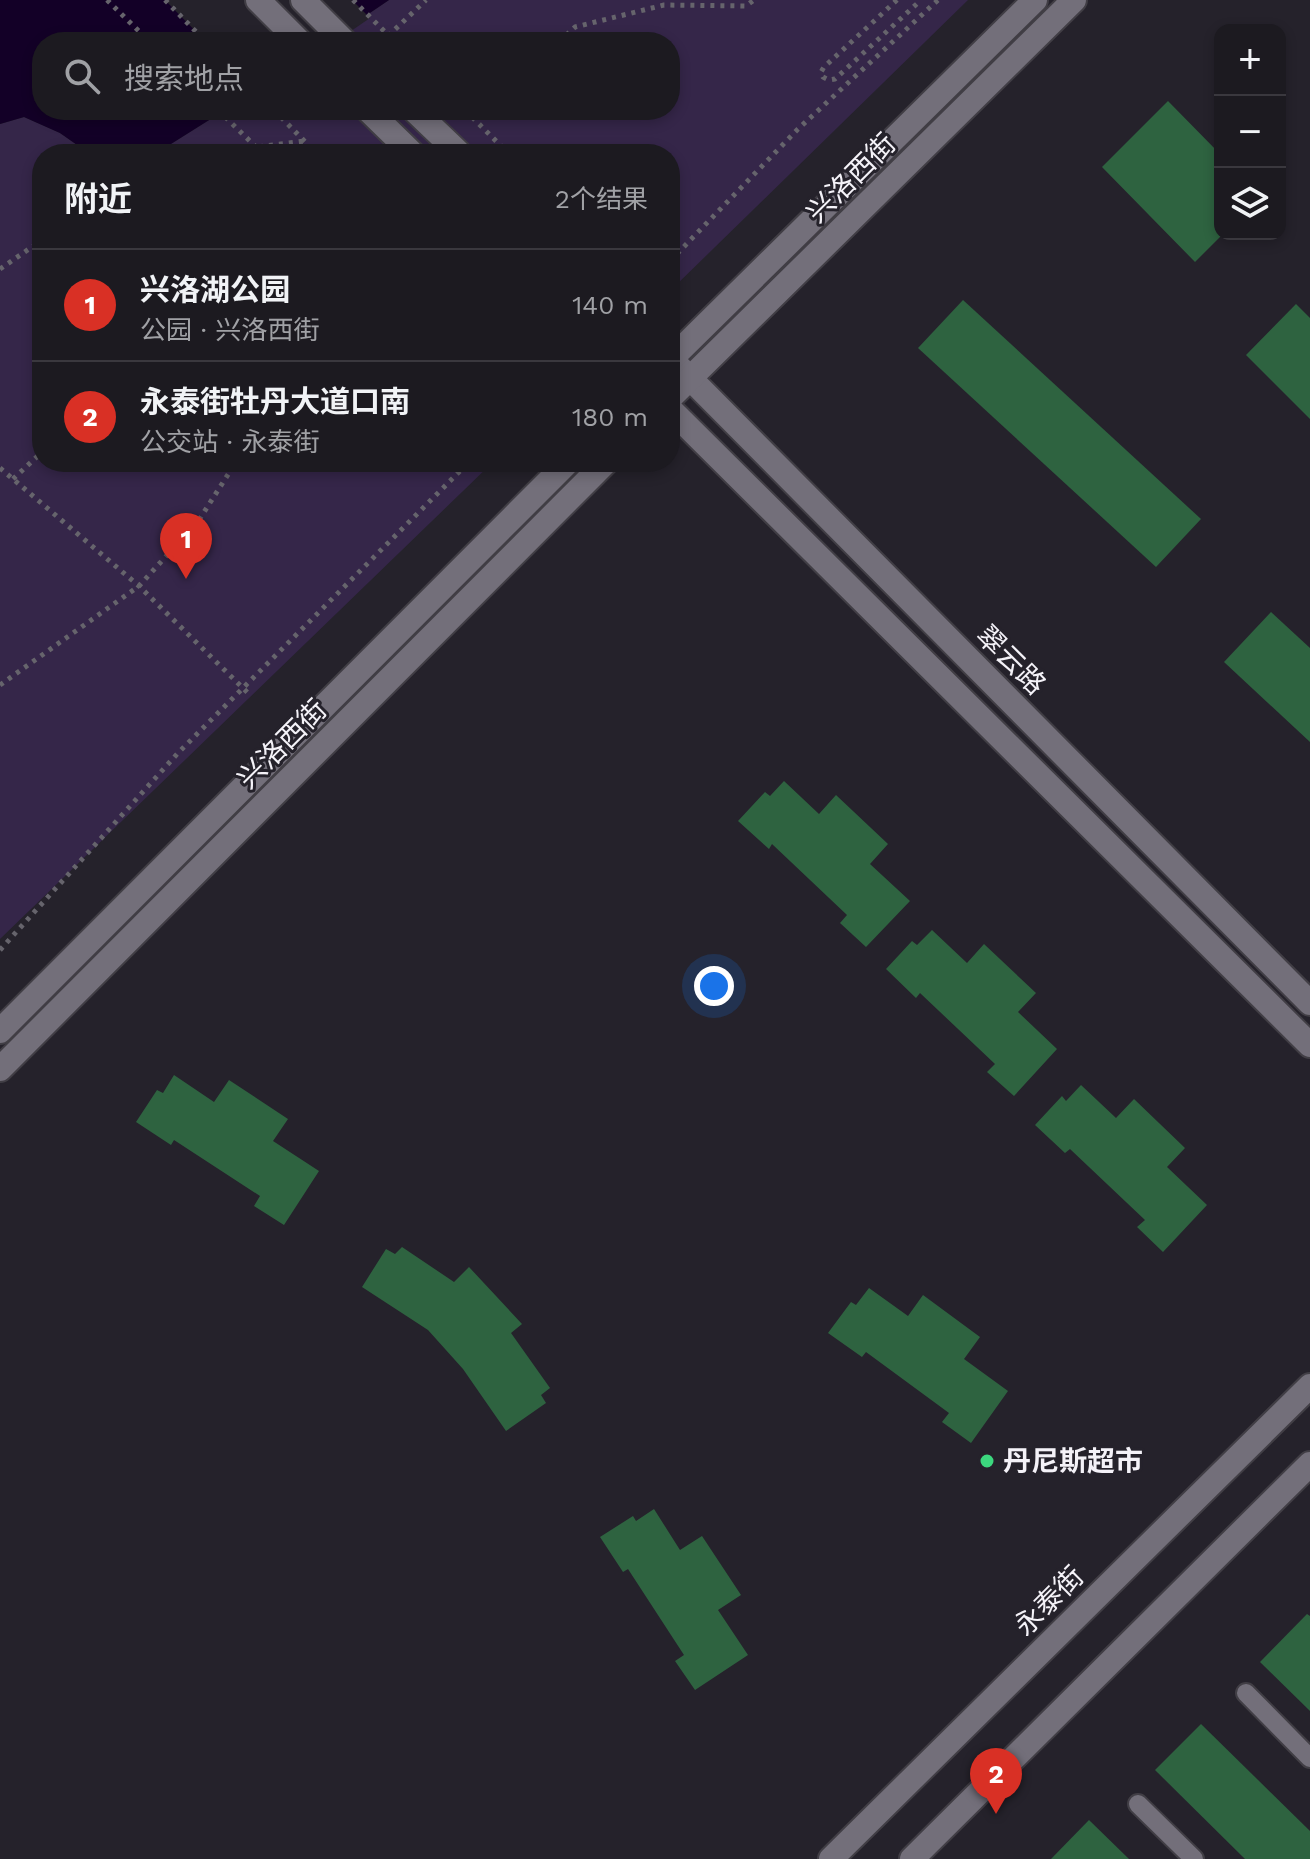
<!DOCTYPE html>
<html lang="zh">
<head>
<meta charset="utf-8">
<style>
  body { margin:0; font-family:"Work Sans","Noto Sans SC",sans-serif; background:#29272d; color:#f1f3f6 }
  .controls { position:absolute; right:24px; top:24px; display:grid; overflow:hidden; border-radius:16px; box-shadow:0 4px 12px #0003 }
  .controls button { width:72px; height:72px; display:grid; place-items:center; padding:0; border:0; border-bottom:2px solid #3a383e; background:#1c1a20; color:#f1f3f6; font:40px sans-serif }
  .you { position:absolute; left:714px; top:986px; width:28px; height:28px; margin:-20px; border:6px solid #fff; border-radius:50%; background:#1a73e8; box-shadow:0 0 0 12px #1a73e833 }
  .badge { display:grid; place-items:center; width:52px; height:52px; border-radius:50%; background:#d93025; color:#fff; font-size:26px; font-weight:700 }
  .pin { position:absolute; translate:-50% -66px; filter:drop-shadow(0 2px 4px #0008) }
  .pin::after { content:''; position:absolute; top:42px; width:28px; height:24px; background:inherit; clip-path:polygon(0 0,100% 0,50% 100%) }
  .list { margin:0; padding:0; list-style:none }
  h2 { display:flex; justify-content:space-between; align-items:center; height:104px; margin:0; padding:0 32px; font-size:34px }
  h2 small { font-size:26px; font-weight:400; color:#a0a1a5 }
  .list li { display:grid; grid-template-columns:52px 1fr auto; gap:24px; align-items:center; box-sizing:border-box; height:112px; padding:0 32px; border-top:2px solid #3a383e }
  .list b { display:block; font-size:30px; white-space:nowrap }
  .list p { margin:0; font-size:26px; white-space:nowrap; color:#a0a1a5 }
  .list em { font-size:26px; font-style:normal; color:#a0a1a5 }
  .icon { flex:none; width:44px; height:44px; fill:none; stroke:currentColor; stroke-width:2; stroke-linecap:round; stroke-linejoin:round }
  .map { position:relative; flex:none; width:1310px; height:1859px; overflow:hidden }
  .search { position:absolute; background:#1c1a20; box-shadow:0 4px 12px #0003; left:32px; top:32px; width:648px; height:88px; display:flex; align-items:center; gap:20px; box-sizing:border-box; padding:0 28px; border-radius:32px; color:#a0a1a5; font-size:30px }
  .panel { position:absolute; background:#1c1a20; box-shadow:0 4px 12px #0003; left:32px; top:144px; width:648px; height:328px; border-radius:32px }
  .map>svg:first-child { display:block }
  .green { fill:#352649 }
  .water { fill:#130027 }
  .pier { fill:#25222b }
  .building { fill:#2e6340 }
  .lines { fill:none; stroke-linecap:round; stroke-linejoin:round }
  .service-casing { stroke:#413e45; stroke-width:22 }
  .tertiary-casing { stroke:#413e45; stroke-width:28 }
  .secondary-casing { stroke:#413e45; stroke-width:28 }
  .path { stroke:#66646c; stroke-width:5; stroke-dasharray:4 6; stroke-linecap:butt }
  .service { stroke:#736f7a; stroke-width:18 }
  .tertiary { stroke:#736f7a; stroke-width:24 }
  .secondary { stroke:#736f7a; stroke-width:24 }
  .path-bridge { stroke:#66646c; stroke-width:5; stroke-dasharray:4 6; stroke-linecap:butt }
  .poi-dot { fill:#3cd77e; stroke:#25222b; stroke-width:3 }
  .labels { text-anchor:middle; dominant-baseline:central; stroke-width:6; stroke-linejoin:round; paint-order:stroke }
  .street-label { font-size:28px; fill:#f4f2f8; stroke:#25222b }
  .poi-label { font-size:28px; font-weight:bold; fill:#f4f2f8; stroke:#25222b; text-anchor:start }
</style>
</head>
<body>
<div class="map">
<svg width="1310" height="1859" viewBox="0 0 1310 1859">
  <rect width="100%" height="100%" fill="#25222b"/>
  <g class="green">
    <path d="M389 0H968L670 291V154H155L225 110H670V42H327Z"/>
    <path d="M24 117 60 133 90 154H42V462H493L0 939V124Z"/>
  </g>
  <path class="water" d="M0 0H389L327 42H42V110H225L155 154H90L60 133 24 117 0 124Z"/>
  <path class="pier" d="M165 0H352L370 18 335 42H206Z"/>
  <g class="building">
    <path d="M1168 101 1220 154V234H1223L1195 262 1102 167Z"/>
    <path d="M963 300 1201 519 1156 567 918 348Z"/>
    <path d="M1296 304 1310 318V419L1246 355Z"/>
    <path d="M1271 612 1310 648V742L1224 662Z"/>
    <path d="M784 781 819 814 836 795 888 844 870 864 910 901 866 947 840 923 847 915 772 844 769 849 738 821 765 792 770 796Z"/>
    <path d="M932 930 967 963 984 944 1036 993 1018 1012 1057 1049 1014 1096 987 1072 995 1064 920 993 916 998 886 969 912 941 917 945Z"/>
    <path d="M174 1075 214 1102 229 1080 288 1119 273 1141 319 1171 284 1225 254 1206 260 1196 174 1140 171 1145 136 1122 157 1090 163 1093Z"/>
    <path d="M1081 1085 1116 1118 1134 1099 1185 1148 1167 1167 1207 1205 1163 1252 1137 1227 1145 1220 1070 1149 1065 1153 1035 1125 1062 1096 1066 1101Z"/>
    <path d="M402 1247 454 1282 469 1267 522 1324 511 1333 550 1388 541 1395 546 1403 506 1431 463 1369 428 1330 362 1287 386 1249 395 1254Z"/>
    <path d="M869 1288 908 1316 923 1295 980 1337 964 1359 1008 1391 971 1443 942 1422 949 1413 866 1352 862 1357 828 1333 851 1302 856 1305Z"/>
    <path d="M654 1509 680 1550 702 1536 741 1595 718 1610 748 1655 695 1690 675 1661 684 1655 628 1569 623 1572 600 1537 633 1516 636 1521Z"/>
    <path d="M1307 1614 1310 1616V1711L1260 1662Z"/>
    <path d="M1201 1724 1310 1831V1859H1245L1155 1770Z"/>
    <path d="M1089 1820 1129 1859H1051Z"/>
  </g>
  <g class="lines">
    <g class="service-casing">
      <g id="service">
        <path d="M1246 1693 1310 1758"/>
        <path d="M1138 1804 1194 1859"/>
      </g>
    </g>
    <g class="tertiary-casing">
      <g id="tertiary">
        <path d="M258 0 300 42"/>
        <path d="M303 0 345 42"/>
        <path d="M368 110 413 154"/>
        <path d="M414 110 460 154"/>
        <path d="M670 358 1310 1003"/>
        <path d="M670 360 1035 0"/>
        <path d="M670 398 1074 0"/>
        <path d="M670 409 1310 1045"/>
        <path d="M0 1031 568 462"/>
        <path d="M0 1069 606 462"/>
      </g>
    </g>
    <g class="secondary-casing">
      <g id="secondary">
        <path d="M831 1859 1310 1386"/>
        <path d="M912 1859 1310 1464"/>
      </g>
    </g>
    <g class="path">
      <path d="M107 0 150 42"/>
      <path d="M165 0 206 42"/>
      <path d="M353 0 395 42"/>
      <path d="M897 0 824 67 821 72 823 77 829 80 835 79 921 0"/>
      <path d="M388 36 426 0"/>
      <path d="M559 42 575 27 664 5 746 6 754 0"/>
      <path d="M218 110 255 146"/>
      <path d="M274 110 317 154"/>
      <path d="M465 110 509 154"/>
      <path d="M472 118 481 110"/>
      <path d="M220 154 227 151 304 141"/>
      <path d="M670 261 798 129 938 0"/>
      <path d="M0 269 42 240"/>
      <path d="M0 468 139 586 251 696"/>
      <path d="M13 479 42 452"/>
      <path d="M0 685 139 586 199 520 236 462"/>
    </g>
    <use href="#service" class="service"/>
    <use href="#tertiary" class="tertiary"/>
    <use href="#secondary" class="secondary"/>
    <path class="path-bridge" d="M0 950 178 753 469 462"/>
  </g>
  <circle class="poi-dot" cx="987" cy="1461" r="8"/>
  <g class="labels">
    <g class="street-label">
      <text transform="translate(851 178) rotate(-45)">兴洛西街</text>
      <text transform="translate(1011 660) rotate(45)">翠云路</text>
      <text transform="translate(282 744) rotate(-45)">兴洛西街</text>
      <text transform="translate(1049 1601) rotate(-45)">永泰街</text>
    </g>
    <g class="poi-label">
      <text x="1003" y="1461">丹尼斯超市</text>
    </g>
  </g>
</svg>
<div class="controls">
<button>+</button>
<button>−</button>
<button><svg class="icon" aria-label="layers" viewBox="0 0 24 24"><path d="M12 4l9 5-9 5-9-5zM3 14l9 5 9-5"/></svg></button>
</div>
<div class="you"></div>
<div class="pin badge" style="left:186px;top:579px">1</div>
<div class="pin badge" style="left:996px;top:1814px">2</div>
<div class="search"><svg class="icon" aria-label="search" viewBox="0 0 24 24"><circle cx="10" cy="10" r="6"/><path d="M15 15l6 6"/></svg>搜索地点</div>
<section class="panel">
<h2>附近<small>2个结果</small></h2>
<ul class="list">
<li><span class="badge">1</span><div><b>兴洛湖公园</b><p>公园 · 兴洛西街</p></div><em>140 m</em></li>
<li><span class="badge">2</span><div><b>永泰街牡丹大道口南</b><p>公交站 · 永泰街</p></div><em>180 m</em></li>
</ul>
</section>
</div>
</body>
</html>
